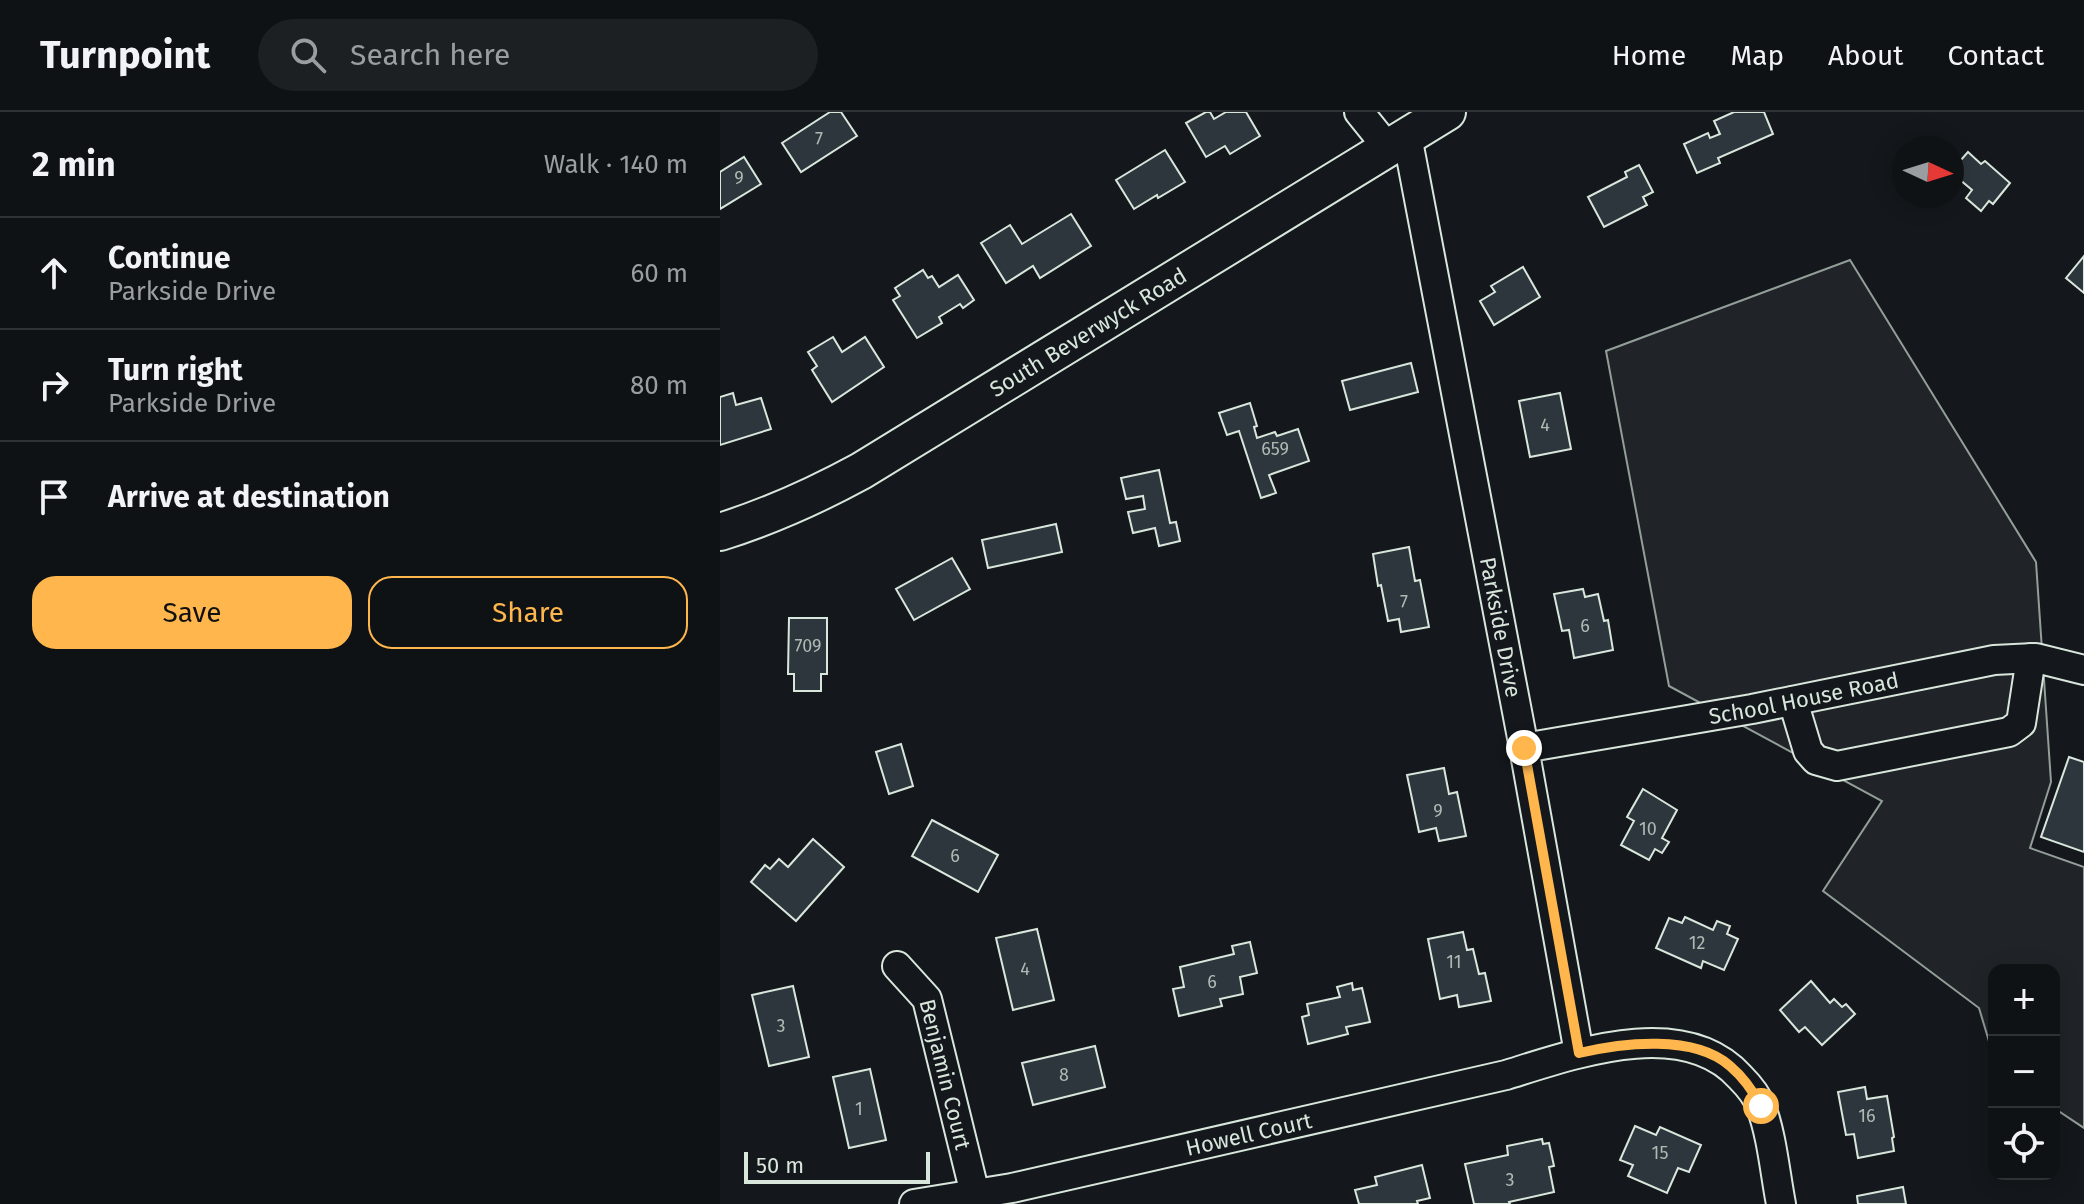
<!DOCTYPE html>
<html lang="en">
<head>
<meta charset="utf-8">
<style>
  body { margin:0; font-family:"Fira Sans",sans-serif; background:#1d2022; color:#f1f3f6 }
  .controls { position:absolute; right:24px; bottom:24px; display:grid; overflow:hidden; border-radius:16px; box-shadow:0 4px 20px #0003 }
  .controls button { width:72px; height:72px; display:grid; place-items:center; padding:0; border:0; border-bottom:2px solid #2f3234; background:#0f1215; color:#f1f3f6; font:40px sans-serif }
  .compass { position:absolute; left:1172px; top:24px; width:72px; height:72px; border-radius:50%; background:#0f1215; box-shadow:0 4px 20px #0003; rotate:94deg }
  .scale { position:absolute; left:24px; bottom:20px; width:186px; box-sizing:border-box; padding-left:8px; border:4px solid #d8e6dc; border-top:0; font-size:22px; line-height:28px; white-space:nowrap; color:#d8e6dc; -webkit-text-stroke:6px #14181c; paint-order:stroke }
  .stop { position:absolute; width:24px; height:24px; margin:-18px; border:6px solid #ffb74d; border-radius:50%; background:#fff }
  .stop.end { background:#ffb74d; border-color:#fff; box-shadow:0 2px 8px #0008 }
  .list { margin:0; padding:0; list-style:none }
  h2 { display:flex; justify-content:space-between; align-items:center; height:104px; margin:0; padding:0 32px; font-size:34px }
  h2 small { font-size:26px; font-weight:400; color:#9b9ea0 }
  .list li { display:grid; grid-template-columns:52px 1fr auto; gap:24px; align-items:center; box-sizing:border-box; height:112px; padding:0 32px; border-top:2px solid #2f3234 }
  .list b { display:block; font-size:30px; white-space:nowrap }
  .list p { margin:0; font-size:26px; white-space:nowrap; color:#9b9ea0 }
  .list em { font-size:26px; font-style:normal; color:#9b9ea0 }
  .actions { display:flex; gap:16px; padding:24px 32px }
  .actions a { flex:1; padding:18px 0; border:2px solid #ffb74d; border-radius:24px; text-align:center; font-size:28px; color:#ffb74d }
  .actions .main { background:#ffb74d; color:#111 }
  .icon { flex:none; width:44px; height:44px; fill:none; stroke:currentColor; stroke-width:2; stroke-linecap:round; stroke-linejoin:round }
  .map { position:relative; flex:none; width:1364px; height:1092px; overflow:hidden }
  header { display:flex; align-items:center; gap:48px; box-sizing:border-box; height:112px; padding:0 40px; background:#0f1215; border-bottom:2px solid #2f3234 }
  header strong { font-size:38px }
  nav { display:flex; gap:44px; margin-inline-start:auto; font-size:28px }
  .search { width:560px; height:72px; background:#1d2022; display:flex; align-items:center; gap:20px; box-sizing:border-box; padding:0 28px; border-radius:44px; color:#9b9ea0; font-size:30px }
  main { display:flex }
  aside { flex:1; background:#0f1215 }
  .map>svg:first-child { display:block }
  .green { fill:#202428; stroke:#939e99; stroke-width:2 }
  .building { fill:#2c363c; stroke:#d8e6dc; stroke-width:2 }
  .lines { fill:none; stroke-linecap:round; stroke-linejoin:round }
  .minor-casing { stroke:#d8e6dc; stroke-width:32 }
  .major-casing { stroke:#d8e6dc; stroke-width:40 }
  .minor { stroke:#14181c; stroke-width:28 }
  .major { stroke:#14181c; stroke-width:36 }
  .route { stroke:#ffb74d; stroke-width:10 }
  .labels { text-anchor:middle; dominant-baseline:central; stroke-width:6; stroke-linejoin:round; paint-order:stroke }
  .number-label { font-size:18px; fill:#adbab4 }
  .street-label { font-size:22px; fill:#d8e6dc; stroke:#14181c }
</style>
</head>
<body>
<header>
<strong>Turnpoint</strong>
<div class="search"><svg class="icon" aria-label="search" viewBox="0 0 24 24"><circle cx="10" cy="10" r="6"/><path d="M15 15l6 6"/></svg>Search here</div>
<nav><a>Home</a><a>Map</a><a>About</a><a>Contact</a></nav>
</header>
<main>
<aside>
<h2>2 min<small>Walk · 140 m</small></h2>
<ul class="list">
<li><svg class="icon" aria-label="ahead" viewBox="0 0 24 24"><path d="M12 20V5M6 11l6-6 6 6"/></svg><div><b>Continue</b><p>Parkside Drive</p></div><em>60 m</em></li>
<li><svg class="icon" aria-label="right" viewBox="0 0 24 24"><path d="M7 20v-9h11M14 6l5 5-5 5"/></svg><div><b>Turn right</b><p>Parkside Drive</p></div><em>80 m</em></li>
<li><svg class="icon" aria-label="arrive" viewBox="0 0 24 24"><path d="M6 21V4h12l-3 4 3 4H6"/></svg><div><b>Arrive at destination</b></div></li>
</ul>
<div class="actions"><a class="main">Save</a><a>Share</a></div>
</aside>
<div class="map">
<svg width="1364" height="1092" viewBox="0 0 1364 1092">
  <rect width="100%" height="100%" fill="#14181c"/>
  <path class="green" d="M1130 148 1316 450 1331 670 1310 736 1364 755V1016L1334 996V858H1274V946L1259 896 1103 779 1162 689 949 574 886 239Z"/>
  <g class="building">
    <path d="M110 0H121L137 24 81 60 62 31Z"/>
    <path d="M486 0H490L494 7 506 0H526L540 24 510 42 505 34 486 45 466 11Z"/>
    <path d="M1014 0H1044L1053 22 998 46 1000 51 977 61 964 32 988 21 990 26 1000 22 994 9Z"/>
    <path d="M445 38 465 70 438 86 437 83 414 97 396 68Z"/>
    <path d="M1248 40 1261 52 1265 49 1290 71 1273 92 1269 89 1261 99 1246 86 1252 78 1232 61V58Z"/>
    <path d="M24 45 41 72 0 97V60Z"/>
    <path d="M919 53 933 80 923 85 927 93 884 115 868 85 907 65 905 60Z"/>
    <path d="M351 102 371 134 320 166 313 154 286 171 261 131 290 113 302 132Z"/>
    <path d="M1364 144V181L1346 166Z"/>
    <path d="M803 155 820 185 774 213 760 189 775 180 771 174Z"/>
    <path d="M203 158 208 166 212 164 219 175 238 163 254 188 243 196 240 192 219 205 222 211 197 226 173 188 180 184 175 176Z"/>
    <path d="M113 225 122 240 145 225 164 255 112 290 92 258 97 254 88 240Z"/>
    <path d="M691 251 698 280 630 298 622 269Z"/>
    <path d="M13 281 16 293 41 286 51 317 0 333V285Z"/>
    <path d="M840 281 851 337 810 345 799 289Z"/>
    <path d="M530 291 537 314 534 315 537 326 555 320 557 324 578 317 589 349 549 363 556 381 541 386 519 319 507 323 499 301Z"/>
    <path d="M439 358 450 411 456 410 460 429 439 434 435 416 413 421 408 400 425 397 423 384 406 387 401 366Z"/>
    <path d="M336 412 342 440 268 456 262 428Z"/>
    <path d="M689 435 695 469 700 468 709 515 681 520 679 507 668 509 661 473 658 474 653 442Z"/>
    <path d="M232 446 250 477 194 508 176 477Z"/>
    <path d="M863 477 865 485 878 482 884 509 888 508 893 538 854 546 849 518 842 519 834 482Z"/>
    <path d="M69 506H107V562H101V579H74V562H68Z"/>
    <path d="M181 632 193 674 169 682 156 640Z"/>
    <path d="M1349 645 1364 650V740L1321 725Z"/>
    <path d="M724 656 729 682 737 680 746 724 719 729 716 716 699 720 687 663Z"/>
    <path d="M923 677 957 698 942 726 949 730 942 741 935 737 929 748 901 733 914 709 907 705Z"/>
    <path d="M212 708 278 743 258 780 192 744Z"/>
    <path d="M93 727 124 755 76 809 31 770 45 753 50 757 59 747 68 755Z"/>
    <path d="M965 805 993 818 997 809 1010 814 1007 822 1018 827 1004 858 983 849 981 856 936 836 949 806 962 811Z"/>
    <path d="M317 817 334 888 293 898 276 826Z"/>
    <path d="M743 820 747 838 753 837 759 862 765 861 771 889 739 895 737 883 720 887 708 827Z"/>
    <path d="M530 830 537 861 520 865 523 882 500 887 502 894 459 904 453 877 464 875 460 855 514 842 512 834Z"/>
    <path d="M1091 869 1110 891 1114 887 1122 895 1126 892 1135 902 1102 933 1085 915 1079 920 1060 898Z"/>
    <path d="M632 871 633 878 642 876 650 910 626 915 628 922 588 932 582 905 589 903 587 892 620 885 617 875Z"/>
    <path d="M73 874 89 945 49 954 32 883Z"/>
    <path d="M375 934 385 975 313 993 302 951Z"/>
    <path d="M150 957 166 1028 129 1036 113 965Z"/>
    <path d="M1145 975 1147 987 1167 984 1174 1025 1172 1026 1174 1039 1138 1046 1134 1022 1126 1023 1118 980Z"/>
    <path d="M915 1014 936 1023 940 1015 981 1033 969 1060 958 1056 947 1081 908 1064 913 1053 900 1048Z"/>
    <path d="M822 1027 823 1032 829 1031 834 1054 829 1055 834 1080 789 1090 790 1092H754L745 1052 788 1043 787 1034Z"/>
    <path d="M702 1053 710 1086 697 1089 698 1092H639L635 1078 657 1073 655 1065Z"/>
    <path d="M1183 1075 1186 1092H1138L1137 1084Z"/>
  </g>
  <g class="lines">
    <g class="minor-casing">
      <g id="minor">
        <path d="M639 0 668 36"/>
        <path id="s1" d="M687 24 804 636 859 941"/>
        <path d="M1073 589 1088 639 1096 648 1117 654 1289 620 1301 611 1311 546"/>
        <path id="s2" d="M804 636 1032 597 1274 548 1316 546 1364 558"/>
        <path id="s3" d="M177 854 207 887 255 1082"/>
        <path id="s4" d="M194 1092 292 1076 786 963C854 942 963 902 1020 965 1029 974 1037 983 1041 995 1052 1024 1055 1061 1061 1092"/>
      </g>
    </g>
    <g class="major-casing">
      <g id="major">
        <path id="s5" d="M0 420C51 404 95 384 141 359L727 0"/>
      </g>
    </g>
    <use href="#minor" class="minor"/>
    <use href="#major" class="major"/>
  </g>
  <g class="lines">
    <path class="route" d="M804 636 859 941C902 931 974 922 1010 954 1023 965 1033 979 1041 994"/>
  </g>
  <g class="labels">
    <g class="number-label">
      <text x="99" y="27">7</text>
      <text x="19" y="66">9</text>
      <text x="825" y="313">4</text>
      <text x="555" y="337">659</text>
      <text x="684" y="490">7</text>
      <text x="865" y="514">6</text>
      <text x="88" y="534">709</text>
      <text x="718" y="699">9</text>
      <text x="928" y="717">10</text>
      <text x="235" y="744">6</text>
      <text x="977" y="831">12</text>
      <text x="734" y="850">11</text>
      <text x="305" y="857">4</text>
      <text x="492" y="870">6</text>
      <text x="61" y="914">3</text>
      <text x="344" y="963">8</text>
      <text x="139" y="997">1</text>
      <text x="1147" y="1004">16</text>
      <text x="940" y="1041">15</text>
      <text x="790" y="1068">3</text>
    </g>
    <g class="street-label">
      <text stroke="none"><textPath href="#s5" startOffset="420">South Beverwyck Road</textPath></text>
      <text stroke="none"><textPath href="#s1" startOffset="500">Parkside Drive</textPath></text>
      <text stroke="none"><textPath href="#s2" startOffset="284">School House Road</textPath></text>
      <text stroke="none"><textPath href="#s3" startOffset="122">Benjamin Court</textPath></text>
      <text stroke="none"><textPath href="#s4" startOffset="342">Howell Court</textPath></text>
    </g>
  </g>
</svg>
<div class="controls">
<button>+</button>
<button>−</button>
<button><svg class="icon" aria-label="locate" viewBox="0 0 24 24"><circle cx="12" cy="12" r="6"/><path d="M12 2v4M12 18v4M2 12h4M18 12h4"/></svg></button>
</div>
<svg class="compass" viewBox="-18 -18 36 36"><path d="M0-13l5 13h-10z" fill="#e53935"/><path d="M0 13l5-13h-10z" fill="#9b9ea0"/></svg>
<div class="scale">50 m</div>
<div class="stop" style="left:1041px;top:994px"></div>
<div class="stop end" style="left:804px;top:636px"></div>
</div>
</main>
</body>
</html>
